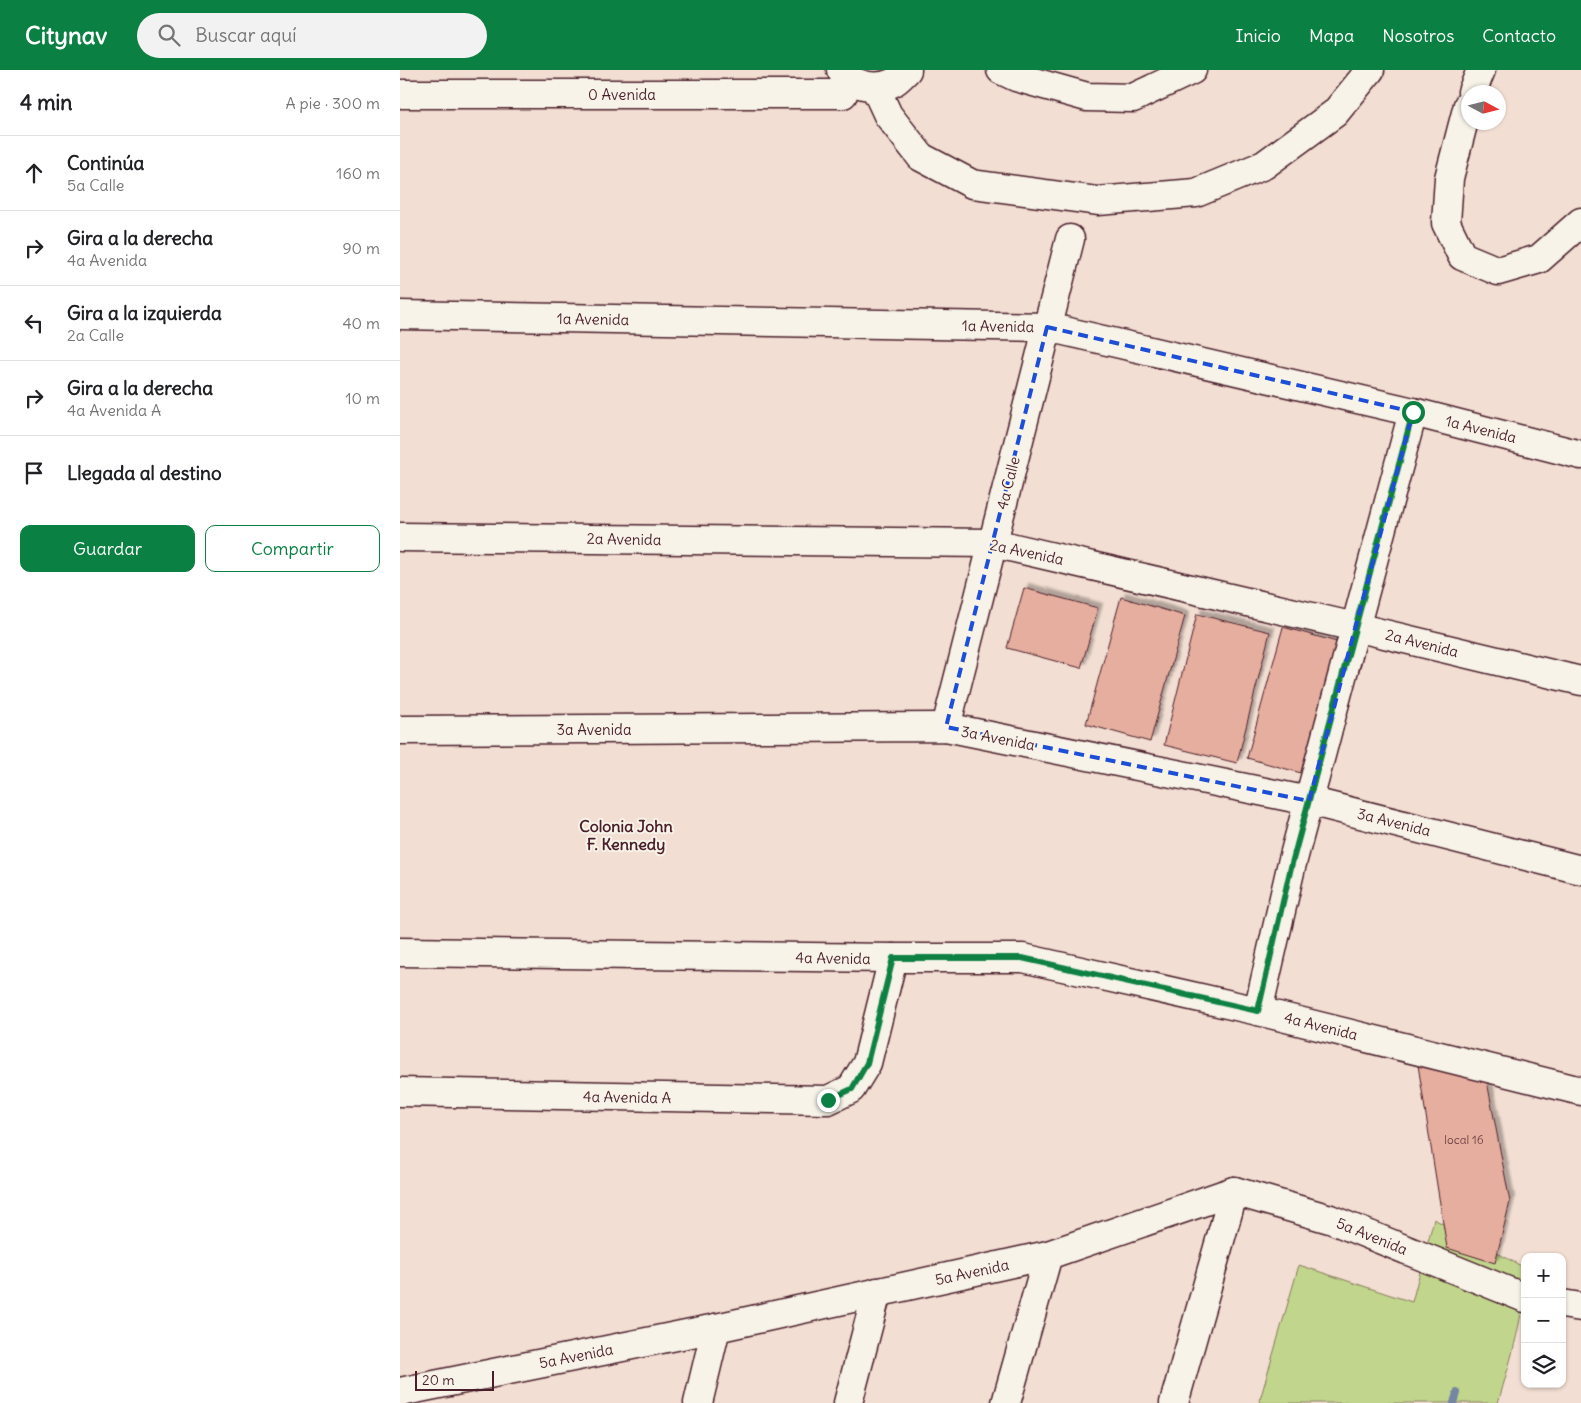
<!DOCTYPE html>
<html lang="es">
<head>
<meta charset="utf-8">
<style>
  body { margin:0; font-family:Delius,sans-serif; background:#f2f2f2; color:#202124 }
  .controls { position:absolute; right:15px; bottom:15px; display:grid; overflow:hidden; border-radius:10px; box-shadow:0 1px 4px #0004 }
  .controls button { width:45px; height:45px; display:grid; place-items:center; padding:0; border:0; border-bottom:1px solid #e0e0e0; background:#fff; color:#202124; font:25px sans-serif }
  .compass { position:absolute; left:1061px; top:15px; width:45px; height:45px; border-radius:50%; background:#fff; box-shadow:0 1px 4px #0004; rotate:97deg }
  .scale { position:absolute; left:15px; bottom:12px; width:79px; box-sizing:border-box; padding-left:5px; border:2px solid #4a1f2b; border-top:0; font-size:14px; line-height:18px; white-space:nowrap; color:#4a1f2b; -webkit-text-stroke:4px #f7f3e8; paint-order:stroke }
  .stop { position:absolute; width:15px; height:15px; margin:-11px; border:4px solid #0b8043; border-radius:50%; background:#fff }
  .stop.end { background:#0b8043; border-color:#fff; box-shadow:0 1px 5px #0008 }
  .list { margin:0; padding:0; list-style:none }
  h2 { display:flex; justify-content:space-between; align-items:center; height:65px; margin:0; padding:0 20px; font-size:21px }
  h2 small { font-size:16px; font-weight:400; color:#757577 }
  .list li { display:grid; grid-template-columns:32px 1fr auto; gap:15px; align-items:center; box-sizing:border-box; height:75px; padding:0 20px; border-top:1px solid #e0e0e0 }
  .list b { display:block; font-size:19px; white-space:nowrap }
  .list p { margin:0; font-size:16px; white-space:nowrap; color:#757577 }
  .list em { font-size:16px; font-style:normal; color:#757577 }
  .actions { display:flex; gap:10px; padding:15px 20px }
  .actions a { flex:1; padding:11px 0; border:1px solid #0b8043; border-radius:10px; text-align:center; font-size:18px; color:#0b8043 }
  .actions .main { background:#0b8043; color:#fff }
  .icon { flex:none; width:28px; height:28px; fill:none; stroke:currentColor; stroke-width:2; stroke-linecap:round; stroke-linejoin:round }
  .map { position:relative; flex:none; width:1181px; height:1333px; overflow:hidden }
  header { display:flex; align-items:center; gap:30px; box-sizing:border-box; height:70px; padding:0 25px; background:#0b8043; color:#fff }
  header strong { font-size:24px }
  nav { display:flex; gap:28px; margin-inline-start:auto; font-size:18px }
  .search { width:350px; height:45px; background:#f2f2f2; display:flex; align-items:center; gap:12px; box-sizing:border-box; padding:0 18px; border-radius:28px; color:#757577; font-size:19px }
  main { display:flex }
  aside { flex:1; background:#fff }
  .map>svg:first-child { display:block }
  .green { fill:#c1d68c; stroke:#867a5c }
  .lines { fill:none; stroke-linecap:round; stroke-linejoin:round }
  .stream { stroke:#7586a2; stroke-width:8 }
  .building { fill:#e6ae9e; stroke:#4a1f2b; filter:url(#shadow) }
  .minor-casing { stroke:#4a1f2b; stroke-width:31 }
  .minor { stroke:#f7f3e8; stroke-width:28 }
  .route { stroke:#0b8043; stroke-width:6 }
  .marked { fill:none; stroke:#1d4ed8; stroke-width:4; stroke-dasharray:10 6; stroke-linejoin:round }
  .labels { text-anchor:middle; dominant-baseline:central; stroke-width:4; stroke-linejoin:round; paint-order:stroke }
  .number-label { font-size:12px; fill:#714348 }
  .street-label { font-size:15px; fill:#4a1f2b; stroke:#f7f3e8 }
  .neighbourhood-label { font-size:16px; font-weight:bold; fill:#4a1f2b; stroke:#f7f3e8 }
</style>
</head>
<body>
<header>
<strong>Citynav</strong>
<div class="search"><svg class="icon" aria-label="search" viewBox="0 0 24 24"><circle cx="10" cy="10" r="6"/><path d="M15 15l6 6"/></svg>Buscar aquí</div>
<nav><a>Inicio</a><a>Mapa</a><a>Nosotros</a><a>Contacto</a></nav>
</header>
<main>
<aside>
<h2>4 min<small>A pie · 300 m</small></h2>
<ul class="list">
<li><svg class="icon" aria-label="ahead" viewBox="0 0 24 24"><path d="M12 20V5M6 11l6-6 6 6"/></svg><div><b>Continúa</b><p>5a Calle</p></div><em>160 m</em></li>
<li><svg class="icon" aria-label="right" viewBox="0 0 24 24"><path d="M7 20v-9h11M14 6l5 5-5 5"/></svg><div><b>Gira a la derecha</b><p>4a Avenida</p></div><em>90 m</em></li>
<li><svg class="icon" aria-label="left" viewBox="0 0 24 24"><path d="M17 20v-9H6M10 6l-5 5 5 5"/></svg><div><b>Gira a la izquierda</b><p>2a Calle</p></div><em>40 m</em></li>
<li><svg class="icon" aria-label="right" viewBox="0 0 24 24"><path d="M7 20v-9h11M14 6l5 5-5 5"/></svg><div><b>Gira a la derecha</b><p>4a Avenida A</p></div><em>10 m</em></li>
<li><svg class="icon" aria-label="arrive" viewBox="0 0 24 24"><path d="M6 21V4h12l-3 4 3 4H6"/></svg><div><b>Llegada al destino</b></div></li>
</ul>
<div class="actions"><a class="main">Guardar</a><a>Compartir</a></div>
</aside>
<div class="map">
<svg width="1181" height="1333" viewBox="0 0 1181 1333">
  <defs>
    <filter id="shadow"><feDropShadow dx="4.5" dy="-4.5" stdDeviation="1" flood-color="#0004"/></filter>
  </defs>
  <rect width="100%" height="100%" fill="#f2ded2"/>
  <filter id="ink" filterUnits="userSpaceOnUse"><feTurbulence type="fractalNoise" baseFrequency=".02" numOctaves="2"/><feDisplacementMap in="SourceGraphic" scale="10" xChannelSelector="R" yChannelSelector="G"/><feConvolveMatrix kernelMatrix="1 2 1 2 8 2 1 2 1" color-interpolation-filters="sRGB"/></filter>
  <g filter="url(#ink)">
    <path class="green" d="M1034 1149 1125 1198C1125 1245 1111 1288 1098 1333H859L899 1195 1012 1232Z"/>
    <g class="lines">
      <path class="stream" d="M1054 1333 1057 1323"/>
    </g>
    <g class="building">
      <path d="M624 518 698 538 681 598 607 578Z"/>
      <path d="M721 527 785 546 750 672 686 654Z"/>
      <path d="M797 544 870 562 837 693 764 675Z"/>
      <path d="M883 557 937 572 901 703 847 688Z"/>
      <path d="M1018 995 1086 1006 1110 1132 1095 1193 1047 1178Z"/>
    </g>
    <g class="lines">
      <g class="minor-casing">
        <g id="minor">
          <path d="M441 0C451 16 476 20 492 13 497 11 503 4 507 0"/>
          <path d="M601 0 616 7 687 27 733 28 792 0"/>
          <path d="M475 17 488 45 521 87 572 114 698 131 796 123 864 95 935 43 970 0"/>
          <path d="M1072 22 1081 0"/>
          <path d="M0 24H443"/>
          <path d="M1068 35 1049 108 1046 153 1062 186 1098 201 1139 189 1181 152"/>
          <path d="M0 245 647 257 1013 342 1181 385"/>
          <path d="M0 467 593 473 955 557 1181 611"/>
          <path d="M546 657 670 169"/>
          <path d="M0 660 546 657 909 731 1181 800"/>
          <path d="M0 882 493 888H623L858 941 1181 1021"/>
          <path d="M858 941 891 797 1013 342"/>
          <path d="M0 1022 428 1030 451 1019 467 993 493 888"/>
          <path d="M1162 1234 1181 1237"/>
          <path d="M0 1322 316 1258 648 1185 834 1121 930 1149 1125 1228"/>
          <path d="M298 1333 316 1258"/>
          <path d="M448 1333 477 1222"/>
          <path d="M606 1333 648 1185"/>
          <path d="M774 1333 834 1121"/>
        </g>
      </g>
      <use href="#minor" class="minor"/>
    </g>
  </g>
  <g class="lines" filter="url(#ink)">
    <path class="route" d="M428 1030 452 1019 467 993 493 888H622L858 941 891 797 1013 342"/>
  </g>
  <path class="marked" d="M647 257 1013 342 909 731 546 657Z"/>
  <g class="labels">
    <g class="number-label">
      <text x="1064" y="1069">local 16</text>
    </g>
    <g class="street-label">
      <text x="222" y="24">0 Avenida</text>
      <text transform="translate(193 249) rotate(1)">1a Avenida</text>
      <text transform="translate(598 256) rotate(1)">1a Avenida</text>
      <text transform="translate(1081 359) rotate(14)">1a Avenida</text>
      <text transform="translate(608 413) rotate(-76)">4a Calle</text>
      <text transform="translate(224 469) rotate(1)">2a Avenida</text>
      <text transform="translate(627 482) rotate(12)">2a Avenida</text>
      <text transform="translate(1022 573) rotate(14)">2a Avenida</text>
      <text x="194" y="659">3a Avenida</text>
      <text transform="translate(598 668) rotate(11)">3a Avenida</text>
      <text transform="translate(994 752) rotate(14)">3a Avenida</text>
      <text transform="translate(433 888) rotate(1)">4a Avenida</text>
      <text transform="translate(921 956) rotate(14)">4a Avenida</text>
      <text transform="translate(227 1027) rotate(1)">4a Avenida A</text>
      <text transform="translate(972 1166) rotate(22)">5a Avenida</text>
      <text transform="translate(572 1202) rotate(-12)">5a Avenida</text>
      <text transform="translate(176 1286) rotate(-11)">5a Avenida</text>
    </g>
    <g class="neighbourhood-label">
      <text x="226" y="756">Colonia John<tspan x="226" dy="18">F. Kennedy</tspan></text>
    </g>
  </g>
</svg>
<div class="controls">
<button>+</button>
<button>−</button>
<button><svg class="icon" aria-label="layers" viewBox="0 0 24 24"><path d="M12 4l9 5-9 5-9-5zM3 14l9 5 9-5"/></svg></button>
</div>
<svg class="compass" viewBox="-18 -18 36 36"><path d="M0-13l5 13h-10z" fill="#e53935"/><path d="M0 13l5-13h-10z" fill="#757577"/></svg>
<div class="scale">20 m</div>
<div class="stop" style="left:1013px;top:342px"></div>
<div class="stop end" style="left:428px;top:1030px"></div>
</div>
</main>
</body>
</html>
